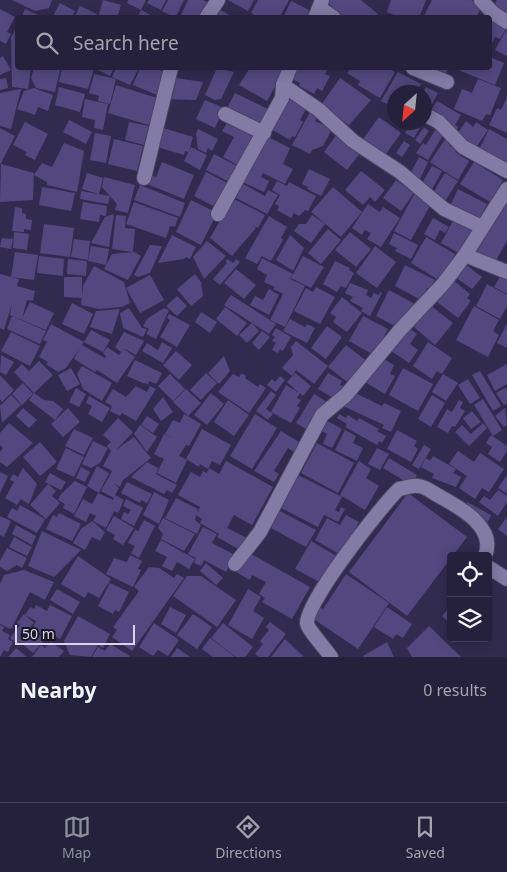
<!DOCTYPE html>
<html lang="en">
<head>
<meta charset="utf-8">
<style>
  body { margin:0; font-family:"Noto Sans",sans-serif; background:#2d2842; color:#f1f3f6 }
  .controls { position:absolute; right:15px; bottom:15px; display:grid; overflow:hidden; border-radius:5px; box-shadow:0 2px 12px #0003 }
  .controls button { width:45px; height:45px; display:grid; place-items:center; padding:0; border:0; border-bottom:1px solid #423e55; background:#25203b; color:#f1f3f6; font:25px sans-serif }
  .compass { position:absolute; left:387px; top:85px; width:45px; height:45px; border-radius:50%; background:#25203b; box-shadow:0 2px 12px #0003; rotate:207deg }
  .scale { position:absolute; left:15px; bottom:12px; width:120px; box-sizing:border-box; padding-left:5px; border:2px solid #d8d5ed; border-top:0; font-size:14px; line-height:18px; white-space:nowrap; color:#d8d5ed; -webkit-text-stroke:4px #191626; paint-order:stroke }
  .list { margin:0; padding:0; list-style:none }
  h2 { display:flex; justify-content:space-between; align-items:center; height:65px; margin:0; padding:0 20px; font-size:21px }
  h2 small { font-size:16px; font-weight:400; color:#a3a3af }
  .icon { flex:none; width:28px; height:28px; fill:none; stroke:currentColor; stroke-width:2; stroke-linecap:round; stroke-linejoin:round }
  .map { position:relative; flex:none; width:507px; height:657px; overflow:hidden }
  .search { position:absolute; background:#25203b; box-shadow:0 2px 12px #0003; left:15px; right:15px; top:15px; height:55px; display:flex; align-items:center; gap:12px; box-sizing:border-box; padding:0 18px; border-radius:5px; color:#a3a3af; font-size:19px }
  .sheet { height:145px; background:#25203b }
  nav { display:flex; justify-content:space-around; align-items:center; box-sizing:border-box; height:70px; border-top:1px solid #423e55; background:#25203b; font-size:14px; color:#a3a3af }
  nav a { display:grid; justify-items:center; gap:2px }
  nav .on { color:#8c9099 }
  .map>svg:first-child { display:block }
  .building { fill:#52487f }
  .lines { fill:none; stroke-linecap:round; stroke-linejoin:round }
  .minor-casing { stroke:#4b4563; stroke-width:16 }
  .minor { stroke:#817ba5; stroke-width:14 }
</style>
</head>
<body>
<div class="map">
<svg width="507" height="657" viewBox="0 0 507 657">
  <rect width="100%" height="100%" fill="#312b4f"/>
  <g class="building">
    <path d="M12 0H52L49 8 35 11Z"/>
    <path d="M103 0 121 5 117 18H98Z"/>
    <path d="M128 0H146L141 10 127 3Z"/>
    <path d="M149 0H166L161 10 147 3Z"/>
    <path d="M168 0H184L175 18 162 11Z"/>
    <path d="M188 0H203L211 4 206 15 201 12 199 18H186L181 15Z"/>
    <path d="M228 0H254L248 11Z"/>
    <path d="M258 0H289L279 18H259L251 13Z"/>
    <path d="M325 0H361L378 14 375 18H344Z"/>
    <path d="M391 0H426L419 18H401L387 12Z"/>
    <path d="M432 0H471L482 6 476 18H423Z"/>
    <path d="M497 0H507V19L492 11Z"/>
    <path d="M291 1 311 11 308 18H283Z"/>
    <path d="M60 3 75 11 72 18 53 16Z"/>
    <path d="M80 6 97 14 96 18H74Z"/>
    <path d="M215 7 235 18H210Z"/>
    <path d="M0 9 15 17 7 32 11 34 6 44 0 41Z"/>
    <path d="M25 9 44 18H21Z"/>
    <path d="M141 10 156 18H137Z"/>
    <path d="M485 14 507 27 500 39 495 37 490 47V18H484Z"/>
    <path d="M18 25V68H31L28 89 12 87 11 37Z"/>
    <path d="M506 30 507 31V56L495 50Z"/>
    <path d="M3 56 11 70 0 75V58Z"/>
    <path d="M490 57 504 63 495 85 456 69 490 68Z"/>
    <path d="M34 68 60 70 55 92 36 88 31 78Z"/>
    <path d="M62 68H94L88 89 59 82Z"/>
    <path d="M94 68H114L110 76Z"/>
    <path d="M116 68H139L130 85 112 77Z"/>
    <path d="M140 68H154L167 73 157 95 133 85Z"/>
    <path d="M217 68 234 72 221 99 215 100 205 95Z"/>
    <path d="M250 68 285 69 267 101 239 85Z"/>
    <path d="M298 68H323L327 70 325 74 330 76 322 91 317 88 314 94 299 86 300 83 292 79Z"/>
    <path d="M351 68H380L384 70 388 68 395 72 380 98 358 85 360 81 347 73Z"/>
    <path d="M426 68H449L443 78Z"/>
    <path d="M398 72 421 84 416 92H394V108L381 101Z"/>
    <path d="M94 74 116 79 110 104 98 101 99 96 89 93Z"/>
    <path d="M169 77 203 82 196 100 165 99Z"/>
    <path d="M6 78 8 88 0 90V79Z"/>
    <path d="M340 78 371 100 349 125 321 105Z"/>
    <path d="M478 79 501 88 490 115 486 114 482 121 454 109 462 89 472 93Z"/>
    <path d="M116 85 160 99 152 126 108 113Z"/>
    <path d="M59 87 85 94 80 112 55 105Z"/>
    <path d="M426 87 438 93 431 106 426 103 424 105V92H423Z"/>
    <path d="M34 88 53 95 48 111 38 107 35 115 17 109 24 91Z"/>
    <path d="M21 89 11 129 0 126V93Z"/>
    <path d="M235 93 268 109 259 129 225 112Z"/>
    <path d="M287 94 308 105 300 120 303 122 295 137 292 136 290 140 269 128Z"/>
    <path d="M507 97V133L489 125 497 108 501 110Z"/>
    <path d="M85 99 108 104 103 130 94 128 95 120 82 117Z"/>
    <path d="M205 100 224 108 215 128 196 119Z"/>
    <path d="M437 101 461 115 455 125 458 127 455 132 429 113Z"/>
    <path d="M310 112 318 117 315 121 332 129 323 146 312 150 310 154 292 145Z"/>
    <path d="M379 117 401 133 383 158 361 142Z"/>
    <path d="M69 120 92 132 86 144 63 132Z"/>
    <path d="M229 120 257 136 239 166 223 157 234 137 222 131Z"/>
    <path d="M466 121 473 127 476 122 488 130 475 149 456 136Z"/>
    <path d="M25 122 48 134 35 160 25 155 27 152 13 145Z"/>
    <path d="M129 122 149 126 144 145 125 140Z"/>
    <path d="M406 122H423L414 138 405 133 408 128 404 125Z"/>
    <path d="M160 127 193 137 189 152 185 151 184 155 154 146Z"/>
    <path d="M424 127 429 131 420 144 415 140Z"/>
    <path d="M437 127 445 132 428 160 416 153 423 143 426 145Z"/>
    <path d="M0 128 15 136 0 165Z"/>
    <path d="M198 129 218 139 212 151 208 148 206 153 198 149 196 134Z"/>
    <path d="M489 129 507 139V164L479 150Z"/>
    <path d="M95 133 111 136 106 163 90 160Z"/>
    <path d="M337 134 361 152 347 170 324 152Z"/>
    <path d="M266 136 290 148 283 164 293 169 285 184 263 173 261 177 269 181 264 192 242 182 249 167 255 170 250 167Z"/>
    <path d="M446 138 452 142 449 145 457 150 455 152 469 161 458 180 430 162Z"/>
    <path d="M114 139 143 146 137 171 108 164Z"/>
    <path d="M404 141 410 145 402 157 396 153Z"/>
    <path d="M64 143 84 151 77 192 47 185V182L34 175 42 163 52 167Z"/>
    <path d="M191 147 207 155 200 170 184 161Z"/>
    <path d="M214 154 241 168 233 184 206 170Z"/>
    <path d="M419 157 428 162 419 181 409 176Z"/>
    <path d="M162 162 194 175 184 199 147 184 151 175 156 177Z"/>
    <path d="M474 162 503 180 490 202 460 184Z"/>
    <path d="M1 164 34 173 33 200 0 202Z"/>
    <path d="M432 166 442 171 431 191 421 185Z"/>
    <path d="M309 169 330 179 321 196 307 189 308 187 302 184Z"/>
    <path d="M361 171 385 190 375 202 370 197 363 205 345 190Z"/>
    <path d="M206 172 231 185 219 209 194 196Z"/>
    <path d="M87 173 103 178 99 194 82 189Z"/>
    <path d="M445 173 458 181 443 204 431 196Z"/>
    <path d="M104 177 135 185 128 213 115 210 117 204 102 187Z"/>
    <path d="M396 180 414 193 401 211 383 198Z"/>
    <path d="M277 181 287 186 289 182 316 196 308 211 305 210 299 216 294 213 291 218 277 210 279 206 275 204 280 195 272 190Z"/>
    <path d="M243 184 265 196 268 190 278 195 267 214 236 198Z"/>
    <path d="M140 185 185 203 180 217 134 200Z"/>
    <path d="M42 187 75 193 71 211 39 205Z"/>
    <path d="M333 187 362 212 341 237 311 212Z"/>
    <path d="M458 189 487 204 478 221 450 206Z"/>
    <path d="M81 191 110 196 108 204 80 199Z"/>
    <path d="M415 193 432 202 411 240 394 231Z"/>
    <path d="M230 197 265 215 258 228 251 225 256 228 232 256 210 238 221 219Z"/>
    <path d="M191 200 217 213 201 245 176 232Z"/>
    <path d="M503 201 507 203V241L495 262 474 251Z"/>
    <path d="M83 202 107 206 106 216 100 215 99 222 80 219Z"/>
    <path d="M134 202 178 218 175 227 170 226 166 238 126 224Z"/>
    <path d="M368 204 380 212 383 207 400 218 381 247 367 239 371 233 365 230 362 235 352 228Z"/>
    <path d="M15 207 22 208V213L26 214V219L32 220 31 230 24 229V232L12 231Z"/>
    <path d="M114 214 109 247 91 243 105 217Z"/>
    <path d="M116 215 126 216 125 228 135 229 133 252 112 249Z"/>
    <path d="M312 215 325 224 311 243 294 231 299 224H306Z"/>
    <path d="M269 216 287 227 281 238 283 240 271 261 262 256 257 264 245 258Z"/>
    <path d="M433 218 449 227 445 233 440 230 435 240 424 234Z"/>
    <path d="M454 219 475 230 462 255 441 243Z"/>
    <path d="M44 224 74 228 70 257 40 253Z"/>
    <path d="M328 229 341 240 321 264 308 253Z"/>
    <path d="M14 232 29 234 27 250 13 248Z"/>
    <path d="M350 232 371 249 356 267 335 250Z"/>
    <path d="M394 233 418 245 411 259 395 251 397 248 389 244Z"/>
    <path d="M172 235 196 247 190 259 186 257 184 259 158 263Z"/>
    <path d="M290 235 304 248 293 271 276 260Z"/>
    <path d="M426 237 455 254 440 281 411 263Z"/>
    <path d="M2 238 13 239 11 249 0 247Z"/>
    <path d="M74 239 90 241 88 260 71 257Z"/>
    <path d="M207 241 226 256 204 279 193 257Z"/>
    <path d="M150 245 162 246 150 273 138 277 134 275Z"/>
    <path d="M91 246 109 249 106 265 88 261Z"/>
    <path d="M375 246 396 262 377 288 356 273Z"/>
    <path d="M15 252 38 255 34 280 11 277Z"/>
    <path d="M134 252 141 256 128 280 104 269 112 254Z"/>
    <path d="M39 256 64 259 63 276 37 273Z"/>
    <path d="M303 256 324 267 311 288 291 278Z"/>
    <path d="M262 258 293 274 290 279 305 286 285 327 270 320 283 294 273 289 275 287 264 282 267 275 257 269Z"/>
    <path d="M68 259 87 261 86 276 67 274Z"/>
    <path d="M228 259 233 263 236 259 240 262 220 285 213 279 227 263 225 261Z"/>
    <path d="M335 261 350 268 349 270 354 273 346 288 341 286 337 292 323 284Z"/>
    <path d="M465 264 482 277 472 289 455 277Z"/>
    <path d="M405 265 435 280 430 289 427 288 421 300 395 286Z"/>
    <path d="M94 266 124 282 130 303 122 307 99 309 81 305 83 286Z"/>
    <path d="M236 269 256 285 244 299 224 283Z"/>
    <path d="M502 273 507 276V294L494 287Z"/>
    <path d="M0 274 19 279 17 286 35 291 33 301 27 300 22 318 30 302 54 313 46 330 10 315 12 304 4 330 0 328Z"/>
    <path d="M195 274 201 282 203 296 191 306 177 289Z"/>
    <path d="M150 275 164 300 140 313 126 288Z"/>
    <path d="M64 277H82V298L64 297Z"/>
    <path d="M453 280 470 294 467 298 471 301 458 318 436 301Z"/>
    <path d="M350 283 368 290 366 295 371 298 374 293 379 295 380 292 382 293 370 316 361 311 363 308 350 301 353 297 345 293Z"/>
    <path d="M487 284 507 295V306L500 319 476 306Z"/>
    <path d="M316 287 335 297 320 324 294 311 306 288 313 292Z"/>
    <path d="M269 289 279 295 269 315 250 305 255 296 263 300Z"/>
    <path d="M389 290 415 304 408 316 393 325 376 316Z"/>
    <path d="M231 295 276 324 269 334 224 305Z"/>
    <path d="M177 296 187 306 177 316 166 306Z"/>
    <path d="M342 297 362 313 347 332 333 322 336 317 330 313Z"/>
    <path d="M72 303 93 314 84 334 62 324Z"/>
    <path d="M431 306 453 323 435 345 414 327Z"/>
    <path d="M474 306 499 320 493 331 499 335 488 357 456 340Z"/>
    <path d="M225 307 247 323 237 336 216 319Z"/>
    <path d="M129 308 142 328 147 329 143 337 123 328 120 313Z"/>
    <path d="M164 308 169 310 156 339 146 334 149 329 143 326 147 319Z"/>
    <path d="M120 309 112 334 90 327 96 311Z"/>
    <path d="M201 312 217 322 210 333 195 322Z"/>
    <path d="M169 314 190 325 177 347 160 337 170 320 167 318Z"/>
    <path d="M12 316 46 331 40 344 7 329Z"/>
    <path d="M363 316 388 329 374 355 349 341Z"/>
    <path d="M290 319 305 327 307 324 315 328 307 343 283 331Z"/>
    <path d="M252 323 259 331 247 343 239 335Z"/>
    <path d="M51 324 84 342 82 345 105 358 106 356 103 353 107 347 119 355 121 352 115 347 124 332 144 341 136 355 123 348 135 357 117 383 97 370 95 372 74 359 80 348 66 368 58 372 46 364 48 362 39 357 47 342 43 340Z"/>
    <path d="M507 324V348L497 343Z"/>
    <path d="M405 325 417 334 410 344 418 350 409 363 388 349Z"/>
    <path d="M327 326 342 337 326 359 311 348Z"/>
    <path d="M276 328 291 337 283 351 280 349 278 353 272 350 276 343 272 341 275 337 272 335Z"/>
    <path d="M91 330 110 340 103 352 84 342Z"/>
    <path d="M262 331 270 337 259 350 252 343Z"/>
    <path d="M11 332 40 346 30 366 1 351Z"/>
    <path d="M296 341 328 366 314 384 296 370 292 376 282 368 293 355 291 347Z"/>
    <path d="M162 342 172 348 163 363 142 351 147 343 158 350Z"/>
    <path d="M428 342 452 358 442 374 437 371 432 379 413 366Z"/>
    <path d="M346 345 368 362 350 384 328 367Z"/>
    <path d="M176 351 192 365 179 380 163 365Z"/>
    <path d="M1 355 14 362 6 375 0 372Z"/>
    <path d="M224 356 230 371 219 384 208 373Z"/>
    <path d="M384 359 394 365 390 374 395 376 385 394 363 381 374 363 380 366Z"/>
    <path d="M135 360 162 373 156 384 149 381 148 384 143 383 127 376Z"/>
    <path d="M39 361 53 375 34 393 14 372 22 364 29 371Z"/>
    <path d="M507 364V384L495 391 487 375Z"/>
    <path d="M82 366 112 383 102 401 83 389 77 374Z"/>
    <path d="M71 368 80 384 67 391 58 375Z"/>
    <path d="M403 368 433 384 418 411 389 395Z"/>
    <path d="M480 371 501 406 493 411 472 375Z"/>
    <path d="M206 373 217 383 201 400 190 390Z"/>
    <path d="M242 373 246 376 245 378 258 387 260 384 266 388 249 413 218 392 233 374 239 377Z"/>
    <path d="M295 373 311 386 303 396 300 393 297 398 301 400 297 406 300 408 291 423 271 412 286 385 299 393 287 382Z"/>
    <path d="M328 373 342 381 340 385 345 387 337 400 318 389Z"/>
    <path d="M170 374 185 389 173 401 158 386Z"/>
    <path d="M443 374 458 383 446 401 432 392Z"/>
    <path d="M0 375 14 390 2 402 0 399Z"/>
    <path d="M280 376 285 380 276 392 267 385 272 379 275 382Z"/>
    <path d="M468 379 480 398 470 404 458 385Z"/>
    <path d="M23 383 33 394 22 405 12 394Z"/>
    <path d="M136 386 147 392 150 386 156 389 136 421 122 413 120 416 110 411 112 406 105 402 113 389 126 397Z"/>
    <path d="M507 387V403L504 405 496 393Z"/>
    <path d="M76 388 86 394 79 407 69 402Z"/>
    <path d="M186 389 201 403 188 416 173 402Z"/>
    <path d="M271 391 276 395 266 409 273 414 268 420 256 411Z"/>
    <path d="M351 391 382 406 384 403 401 411 391 432 382 428 384 425 343 406Z"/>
    <path d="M34 393 44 400 53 401 63 409 55 420 29 400Z"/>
    <path d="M211 393 224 404 207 425 194 415Z"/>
    <path d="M314 394 327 402 309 431 296 423Z"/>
    <path d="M11 395 21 405 2 423 0 406Z"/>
    <path d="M432 395 445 403 431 427 418 419Z"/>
    <path d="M89 396 110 408 102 422 88 414 92 406 86 403Z"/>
    <path d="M163 397 173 412 161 421 153 409Z"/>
    <path d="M483 399 502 430 493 436 474 405Z"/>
    <path d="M228 400 249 415 234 436 214 422Z"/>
    <path d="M459 400 463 402 460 408 465 411 455 427 452 426 448 433 437 427 447 409 452 412Z"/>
    <path d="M23 408 37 420 29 428 16 416Z"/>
    <path d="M68 408 80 422 63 437 51 424Z"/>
    <path d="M505 408 507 425 504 427 495 416Z"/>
    <path d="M472 411 481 422 471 429 463 418Z"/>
    <path d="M184 414 201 424 189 446 186 445 179 456 187 460 176 483 157 473 164 459 154 454 164 434 174 439 165 434 173 420 180 423Z"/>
    <path d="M255 414 277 428 252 469 230 456Z"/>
    <path d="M339 414 346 418 348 415 357 421 359 418 379 429 377 431 386 436 382 443 379 441 377 445 345 427 347 424 337 418Z"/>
    <path d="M147 416 159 424 153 433 141 425Z"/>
    <path d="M118 418 133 432 116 450 134 437 151 458 123 480 120 487 113 483 119 488 115 495 124 500 118 513 114 511 106 528 93 521 96 516 90 513 86 522 74 516 83 499 92 504 98 493 113 500 114 498 101 491 112 471 103 466 111 451 107 446 111 442 103 435Z"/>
    <path d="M324 419 342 429 332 448 323 444 327 434 318 429Z"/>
    <path d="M9 423 33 443 7 467 0 462V452L3 448 0 445V433Z"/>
    <path d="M483 423 487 428 469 446 455 432 462 425 471 434Z"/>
    <path d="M140 425 157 437 147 452 134 434Z"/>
    <path d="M74 429 93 438 84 455 65 446Z"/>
    <path d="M202 429 231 445 220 465 212 461 208 469 200 464 199 467 186 459Z"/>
    <path d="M345 430 356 436 353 443 363 448 357 461 335 450Z"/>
    <path d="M397 430 417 441 414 446 418 449 411 462 387 449Z"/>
    <path d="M281 431 299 442 294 452 288 448 274 471 279 474 274 482 254 471Z"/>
    <path d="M491 435 507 446V451L500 462 488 454 492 447 486 443Z"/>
    <path d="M93 441 108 448 100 463 91 468 82 464Z"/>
    <path d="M40 442 57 462 40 476 23 457Z"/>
    <path d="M317 443 354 463 338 493 301 473Z"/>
    <path d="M424 445 431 449 419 469 412 465Z"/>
    <path d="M66 448 84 457 74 477 56 469Z"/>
    <path d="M377 448 389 454 380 470 368 464Z"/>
    <path d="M458 451 474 462 480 453 504 469 489 492 482 488 475 499 459 488 467 476 449 464Z"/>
    <path d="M433 456 456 469 453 473 461 477 456 487 432 478 434 474 421 467 426 458 430 461Z"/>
    <path d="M389 458 417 475 411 485 383 468Z"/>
    <path d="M226 461 273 487 252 525 234 515 227 528 247 538 240 550 217 537 219 534 200 523 202 519 196 515 200 507 178 495 191 472 200 477 203 471 207 473 209 468 219 474Z"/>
    <path d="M359 461 371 469 366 478 379 486 365 510 340 495Z"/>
    <path d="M147 462 158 468 156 474 177 485 172 493 167 490 164 494 131 477Z"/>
    <path d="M97 466 109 473 99 493 87 486Z"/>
    <path d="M81 467 90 472 85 482 76 478Z"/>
    <path d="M23 468 37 484 29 504 21 499 17 505 5 498 14 482 10 480 13 474 18 477Z"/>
    <path d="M0 472 8 476 0 493Z"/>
    <path d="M50 473 66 482 61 490 45 482Z"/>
    <path d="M296 474 342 497 335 510 339 512 341 507 345 509 338 522 324 515 318 527 279 507Z"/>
    <path d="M507 475V494L498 488Z"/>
    <path d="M75 481 87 487 74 514 63 508 65 504 58 500 61 494Z"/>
    <path d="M127 482 152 494 147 503 141 500 140 503 121 493Z"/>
    <path d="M48 484 56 491 52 496 60 503 46 519 30 505Z"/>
    <path d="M498 490 507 496V502L498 516 479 502 484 496 490 500Z"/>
    <path d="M154 492 169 500 159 524 143 515Z"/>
    <path d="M408 493 467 537 407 616 349 572Z"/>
    <path d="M176 498 198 509 195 520 201 525 197 534 165 518Z"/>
    <path d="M126 499 143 508 134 526 121 519 124 512 128 514 131 510 123 506Z"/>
    <path d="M467 502 491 515 488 522 463 508Z"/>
    <path d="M20 505 45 519 37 533 7 517 12 508 17 511Z"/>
    <path d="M278 510 316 530 306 547 269 527Z"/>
    <path d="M59 513 81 524 72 541 46 529 53 515 57 517Z"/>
    <path d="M346 515 359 522 341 555 315 540 327 518 340 525Z"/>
    <path d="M0 516 11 521 4 537 0 535Z"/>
    <path d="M114 516 134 528 123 545 113 539 115 535 106 530Z"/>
    <path d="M507 517V536L498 529Z"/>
    <path d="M163 518 195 534 184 551 161 539 163 534 158 528Z"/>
    <path d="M144 520 155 526 139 558 131 553 135 546 128 543 135 530 138 531Z"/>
    <path d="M92 521 105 532 100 541 92 537 85 550 73 543 81 529Z"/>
    <path d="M16 525 36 536 32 545 12 534Z"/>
    <path d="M203 527 217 534 212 543 235 555 226 572 204 560 201 566 194 563 196 558 188 554Z"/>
    <path d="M42 531 81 550 54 577 28 566Z"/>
    <path d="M14 537 32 547 27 556 9 547Z"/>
    <path d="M161 540 195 559 189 569 177 562 172 571 162 566 167 557 155 551Z"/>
    <path d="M311 541 338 557 323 584 295 569Z"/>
    <path d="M7 548 27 558 22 568 17 565 7 571 0 567V561Z"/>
    <path d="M246 551 310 587 292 619 262 602 265 598 259 594 266 582 252 575 250 580 234 571Z"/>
    <path d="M130 555 142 561 138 569 141 570 133 587 106 574 114 558 127 562Z"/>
    <path d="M78 556 111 579 99 598 88 592 85 598 61 584Z"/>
    <path d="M206 563 223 578 216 585 200 571Z"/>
    <path d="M149 567 159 568 174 578 177 574 184 578 132 651 112 637 117 630 113 627 139 591 134 587Z"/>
    <path d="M24 570 54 582 45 600 30 592 11 629 0 624V584L4 575Z"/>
    <path d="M346 574 389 603 358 649 309 616 316 605 323 609Z"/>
    <path d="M187 576H201L236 600 217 627 173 596Z"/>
    <path d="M110 583 129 592 119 612 115 610 113 614 98 606Z"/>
    <path d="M57 589 80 602 73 614 50 600Z"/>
    <path d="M248 589 261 597 253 611 264 618 252 639 228 625Z"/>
    <path d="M36 605 47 611 50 605 72 616 60 639 47 632 45 636 32 629 36 621 25 615 28 610 31 607 34 609Z"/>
    <path d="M451 606V624L442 616Z"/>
    <path d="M170 607 186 615 176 633 161 624Z"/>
    <path d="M387 607 412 624 403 638 396 634 393 639 374 627Z"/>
    <path d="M24 614 34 623 30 627 45 639 33 653 20 642 18 645 10 638 20 625 17 623Z"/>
    <path d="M193 614 212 627 197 649 177 635Z"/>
    <path d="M78 616 110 634 103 648 98 645 91 657 70 655 64 641Z"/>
    <path d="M270 622 286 634 268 657H259L255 654 263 644 260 641 269 630 266 627Z"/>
    <path d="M154 623 179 640 168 656 158 650 153 656 139 647Z"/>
    <path d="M223 623 253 647 245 657H236L211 638Z"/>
    <path d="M0 625 4 627 2 631 10 635 8 639 13 642 8 652 4 650 0 657Z"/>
    <path d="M429 626 461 657H412L407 648Z"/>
    <path d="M210 638 235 657H213L202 649Z"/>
    <path d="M285 639 304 657H271Z"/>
    <path d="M51 642 64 651 59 657H32L41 645 45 648Z"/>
    <path d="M387 642 394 657H364L363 656Z"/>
    <path d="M110 644 130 656 129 657H92L98 647 105 651Z"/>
    <path d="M16 648 27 657H8Z"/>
    <path d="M177 648 190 657H171Z"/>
  </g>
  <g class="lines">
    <g class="minor-casing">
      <g id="minor">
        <path d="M481 0 493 13 507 22"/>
        <path d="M320 8 334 18"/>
        <path d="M206 18 218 0"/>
        <path d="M315 18 322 0"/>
        <path d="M413 68 447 82"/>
        <path d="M283 85 319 110 353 141 400 172 444 209 482 227"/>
        <path d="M225 114 264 133"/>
        <path d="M424 114 439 122 463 147 507 171"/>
        <path d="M144 178 171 68"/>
        <path d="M218 214 282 98 283 85 290 68"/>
        <path d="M465 255 507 272"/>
        <path d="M235 564 260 532 322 415 346 395 400 330 444 283 465 255 507 189"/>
        <path d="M488 567 507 579"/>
        <path d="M331 657C326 649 308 630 307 623 306 602 381 506 399 489 405 488 412 485 418 486 425 486 433 493 439 496 459 507 497 527 485 556"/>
      </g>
    </g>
    <use href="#minor" class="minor"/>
  </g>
</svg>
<div class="controls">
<button><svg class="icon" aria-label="locate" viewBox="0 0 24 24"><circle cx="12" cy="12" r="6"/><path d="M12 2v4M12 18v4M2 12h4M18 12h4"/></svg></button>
<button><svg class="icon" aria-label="layers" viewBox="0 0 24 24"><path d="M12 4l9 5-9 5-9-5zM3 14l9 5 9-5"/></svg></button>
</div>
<svg class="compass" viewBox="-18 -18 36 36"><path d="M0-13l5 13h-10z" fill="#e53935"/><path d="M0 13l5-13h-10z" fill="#a3a3af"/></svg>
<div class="scale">50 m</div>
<div class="search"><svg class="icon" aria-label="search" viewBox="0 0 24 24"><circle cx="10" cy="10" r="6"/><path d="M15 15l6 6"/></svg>Search here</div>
</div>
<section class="sheet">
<h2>Nearby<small>0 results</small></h2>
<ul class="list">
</ul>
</section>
<nav>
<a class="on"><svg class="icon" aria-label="map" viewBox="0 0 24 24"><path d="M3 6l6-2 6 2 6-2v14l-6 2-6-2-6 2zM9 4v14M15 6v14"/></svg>Map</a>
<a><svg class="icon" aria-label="directions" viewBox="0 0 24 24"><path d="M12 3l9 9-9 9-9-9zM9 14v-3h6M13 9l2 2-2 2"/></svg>Directions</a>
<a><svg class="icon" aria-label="saved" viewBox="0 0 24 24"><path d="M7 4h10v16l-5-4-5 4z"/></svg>Saved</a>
</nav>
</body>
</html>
